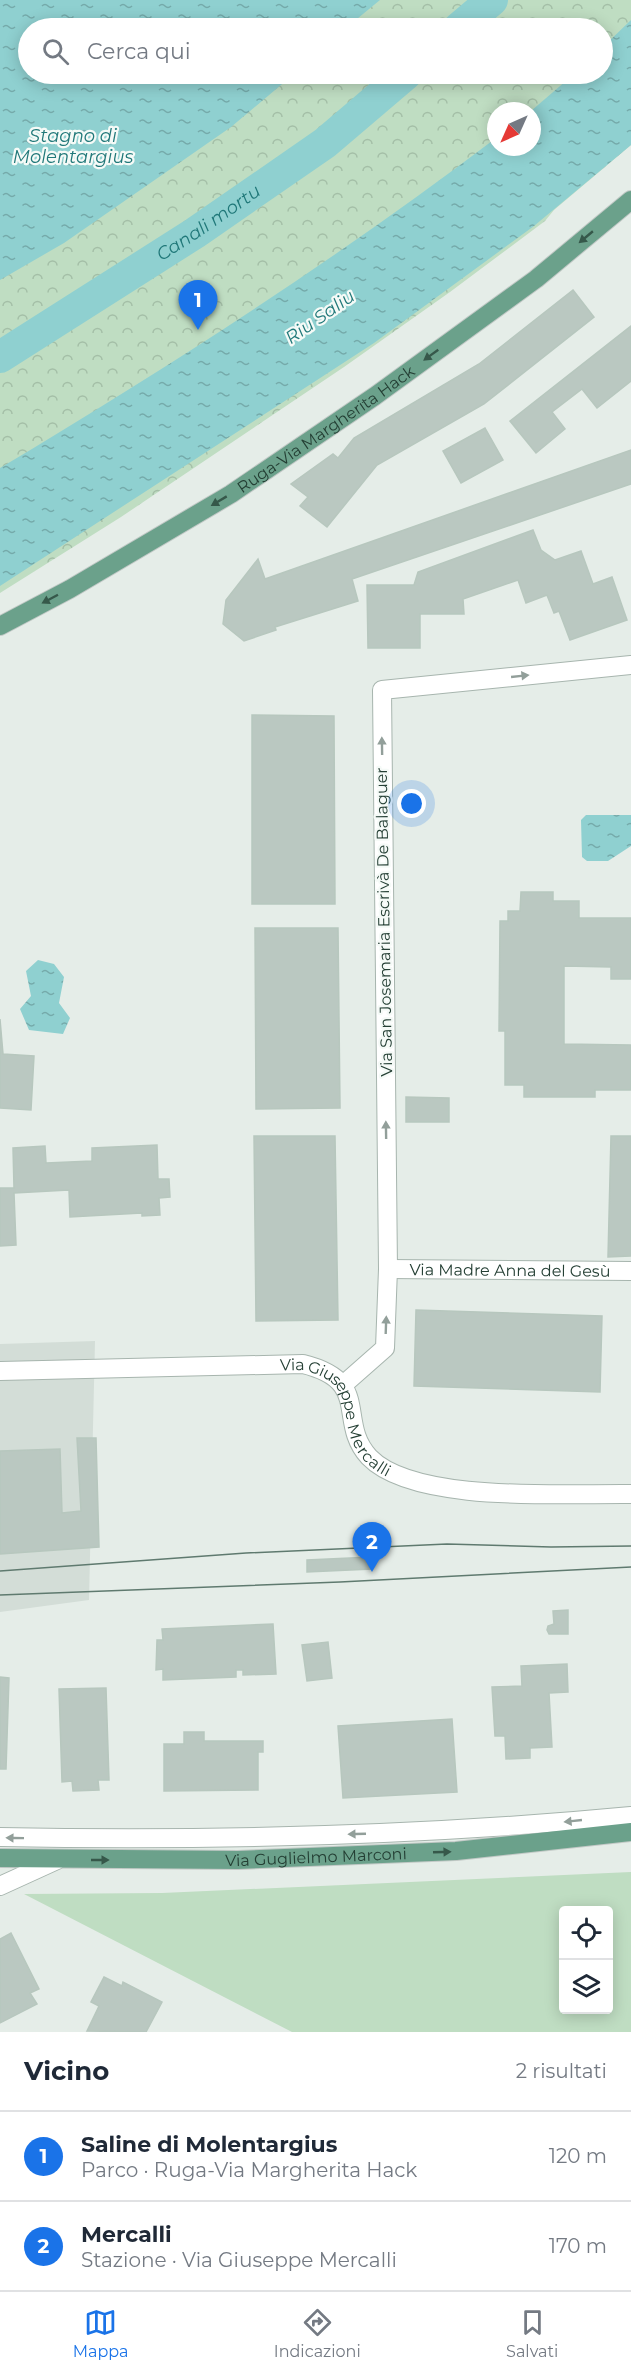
<!DOCTYPE html>
<html lang="it">
<head>
<meta charset="utf-8">
<style>
  body { margin:0; font-family:Montserrat,sans-serif; background:#f2f2f3; color:#1f2937 }
  .controls { position:absolute; right:18px; bottom:18px; display:grid; overflow:hidden; border-radius:6px; box-shadow:0 3px 15px #0003 }
  .controls button { width:54px; height:54px; display:grid; place-items:center; padding:0; border:0; border-bottom:2px solid #e0e1e3; background:#fff; color:#1f2937; font:30px sans-serif }
  .compass { position:absolute; left:487px; top:102px; width:54px; height:54px; border-radius:50%; background:#fff; box-shadow:0 3px 15px #0003; rotate:225deg }
  .you { position:absolute; left:412px; top:804px; width:21px; height:21px; margin:-15px; border:4px solid #fff; border-radius:50%; background:#1a73e8; box-shadow:0 0 0 9px #1a73e833 }
  .badge { display:grid; place-items:center; width:39px; height:39px; border-radius:50%; background:#1a73e8; color:#fff; font-size:20px; font-weight:700 }
  .pin { position:absolute; translate:-50% -50px; filter:drop-shadow(0 2px 3px #0008) }
  .pin::after { content:''; position:absolute; top:32px; width:21px; height:18px; background:inherit; clip-path:polygon(0 0,100% 0,50% 100%) }
  .list { margin:0; padding:0; list-style:none }
  h2 { display:flex; justify-content:space-between; align-items:center; height:78px; margin:0; padding:0 24px; font-size:26px }
  h2 small { font-size:20px; font-weight:400; color:#747a83 }
  .list li { display:grid; grid-template-columns:39px 1fr auto; gap:18px; align-items:center; box-sizing:border-box; height:90px; padding:0 24px; border-top:2px solid #e0e1e3 }
  .list b { display:block; font-size:22px; white-space:nowrap }
  .list p { margin:0; font-size:20px; white-space:nowrap; color:#747a83 }
  .list em { font-size:20px; font-style:normal; color:#747a83 }
  .icon { flex:none; width:33px; height:33px; fill:none; stroke:currentColor; stroke-width:2; stroke-linecap:round; stroke-linejoin:round }
  .map { position:relative; flex:none; width:631px; height:2032px; overflow:hidden }
  .search { position:absolute; background:#fff; box-shadow:0 3px 15px #0003; left:18px; right:18px; top:18px; height:66px; display:flex; align-items:center; gap:15px; box-sizing:border-box; padding:0 21px; border-radius:33px; color:#747a83; font-size:22px }
  .sheet { height:258px; background:#fff }
  nav { display:flex; justify-content:space-around; align-items:center; box-sizing:border-box; height:84px; border-top:2px solid #e0e1e3; background:#fff; font-size:16px; color:#747a83 }
  nav a { display:grid; justify-items:center; gap:3px }
  nav .on { color:#1a73e8 }
  .map>svg:first-child { display:block }
  .built { fill:#d3ddd7 }
  .grass { fill:#bfddc2; fill-rule:evenodd }
  .forest { fill:url(#forest-crowns); fill-rule:evenodd }
  .water { fill:url(#water-ripples) }
  .lines { fill:none; stroke-linecap:round; stroke-linejoin:round }
  .canal { stroke:#8fd0d0; stroke-width:32 }
  .building { fill:#bac8c1; stroke:#b7c7be; stroke-width:1.5 }
  .minor-casing { stroke:#a7b5ae; stroke-width:20 }
  .major-casing { stroke:#c2c9c6; stroke-width:20 }
  .minor { stroke:#fff; stroke-width:18 }
  .major { stroke:#6ba18b; stroke-width:18 }
  .tram { stroke:#5f7a6f; stroke-width:1.5 }
  .oneway { fill:#36584a }
  .oneway2 { fill:#929f9a }
  .labels { text-anchor:middle; dominant-baseline:central; stroke-width:4.5; stroke-linejoin:round; paint-order:stroke }
  .street-label { font-size:16px; fill:#243f34; stroke:#f5faf7 }
  .water-label { font-size:18px; font-style:italic; fill:#207879; stroke:#f5faf7 }
</style>
</head>
<body>
<div class="map">
<svg width="631" height="2032" viewBox="0 0 631 2032">
  <defs>
    <pattern id="forest-crowns" width="20" height="18" patternUnits="userSpaceOnUse" patternTransform="scale(1.5)"><rect width="20" height="18" fill="#bfddc2"/><path d="M2 6a3 3 0 1 1 6 0M12 15a3 3 0 1 1 6 0" fill="none" stroke="#a4bfa7"/></pattern>
    <pattern id="water-ripples" width="26" height="14" patternUnits="userSpaceOnUse" patternTransform="scale(1.5)"><rect width="26" height="14" fill="#8fd0d0"/><path d="M2 4q2-2 4 0t4 0M15 11q2-2 4 0t4 0" fill="none" stroke="#75aaaa"/></pattern>
  </defs>
  <rect width="100%" height="100%" fill="#e5ede8"/>
  <path class="built" d="M95 1341 89 1600 0 1612V1344Z"/>
  <path class="grass" d="M631 1872V2032H292L24 1894 162 1893ZM564 1910H608V2010H564Z"/>
  <path class="forest" d="M0 0H631V145L554 210 545 221 450 292 344 367 121 517 0 593ZM28 28H602V74H28ZM496 111H532V147H496Z"/>
  <g class="water">
    <path d="M0 0H380L346 28H28V74H294L231 127 64 243 0 280Z"/>
    <path d="M631 20V145L534 226 374 343 0 586V468C171 366 338 258 496 138V147H532L531 111 574 74H602L603 47Z"/>
    <path d="M586 815H631V846L608 861H587L582 857 581 820Z"/>
    <path d="M38 960 54 964 64 977 59 1003 70 1018 63 1034 29 1030 20 1009 31 996 26 971Z"/>
  </g>
  <g class="lines">
    <g class="canal">
      <path d="M459 28 492 0"/>
      <path id="s1" d="M0 357 195 233 325 143 406 74"/>
    </g>
  </g>
  <g class="building">
    <path d="M573 290 594 317 484 404 377 465 327 527 300 506 308 497 291 484 333 454 338 458 354 438 479 364Z"/>
    <path d="M631 326V381L597 408 582 389 552 412 565 429 536 453 510 421Z"/>
    <path d="M485 428 503 460 461 483 443 451Z"/>
    <path d="M631 450V484L352 579 358 601 275 627 276 630 244 641 223 624 226 600 258 559 265 579Z"/>
    <path d="M533 530 541 550 555 560 581 551 593 584 612 577 627 620 570 640 559 611 554 613 547 595 526 603 518 580 463 599 464 614H420V648H368L367 585H414L418 572Z"/>
    <path d="M252 715 334 716 335 904H252Z"/>
    <path d="M521 892H553V901H579V918H631V979H611V967L564 966V1044L631 1045V1090H595V1097H524V1085H505V1031H499L500 921H508V911H520Z"/>
    <path d="M255 928H338L340 1108 256 1109Z"/>
    <path d="M0 1019 3 1054 34 1056 31 1110 0 1108Z"/>
    <path d="M406 1097 449 1098V1122H406Z"/>
    <path d="M254 1136H335L338 1320 256 1321Z"/>
    <path d="M611 1136H631V1256L608 1257Z"/>
    <path d="M157 1145 158 1179H169L170 1197 159 1198 160 1215 142 1216V1213L70 1217 69 1190 14 1193 16 1245 0 1246V1188H14L13 1148 45 1146 46 1163 92 1161V1148Z"/>
    <path d="M416 1310 602 1316 600 1392 414 1386Z"/>
    <path d="M77 1438H96L99 1547 0 1554V1451L60 1449 62 1513 81 1511Z"/>
    <path d="M371 1557 372 1569 307 1572V1560Z"/>
    <path d="M568 1610V1634H549L547 1630 548 1626 554 1624 553 1611Z"/>
    <path d="M273 1624 276 1674 243 1675V1670H236V1677L163 1680V1669L156 1670 157 1640H163L162 1629Z"/>
    <path d="M328 1642 332 1678 307 1681 302 1645Z"/>
    <path d="M567 1664 568 1692 549 1693 552 1747 530 1748V1758L506 1759 505 1736H495L492 1687 522 1686 521 1666Z"/>
    <path d="M0 1677 9 1678 6 1769H0Z"/>
    <path d="M106 1688 109 1780H98L99 1790 73 1791 72 1781 62 1782 59 1689Z"/>
    <path d="M452 1719 457 1792 343 1798 338 1726Z"/>
    <path d="M184 1732H204V1741H263V1752H258V1790L164 1791V1744H184Z"/>
    <path d="M11 1933 39 1989 30 1993 37 2004 0 2023V1939Z"/>
    <path d="M104 1977 122 1986 123 1982 162 2002 146 2032 87 2031 99 2006 91 2002Z"/>
  </g>
  <g class="lines">
    <g class="minor-casing">
      <g id="minor">
        <path id="s2" d="M388 1269 631 1271"/>
        <path id="s3" d="M0 1371 303 1364C373 1381 336 1421 369 1457 414 1504 567 1493 631 1494"/>
        <path d="M343 1385 385 1348 388 1269 382 690 631 665"/>
        <path d="M0 1837C211 1841 421 1836 631 1816"/>
        <path d="M0 1886 57 1860"/>
      </g>
    </g>
    <g class="major-casing">
      <g id="major">
        <path id="s4" d="M0 626 70 589 231 494 375 396 536 279 631 200"/>
        <path id="s5" d="M0 1858 238 1860 456 1851 631 1832"/>
      </g>
    </g>
    <use href="#minor" class="minor"/>
    <use href="#major" class="major"/>
    <g class="tram">
      <path d="M0 1571 246 1553 447 1544 551 1547 631 1546"/>
      <path d="M0 1595 340 1582 631 1567"/>
    </g>
  </g>
  <defs><path id="oneway-solid" d="M-6-.8H1V-3.2L6.5 0L1 3.2V.8H-6Z" transform="scale(1.5)"/></defs>
  <g class="oneway">
    <use href="#oneway-solid" transform="translate(586 237) rotate(140)"/>
    <use href="#oneway-solid" transform="translate(431 355) rotate(144)"/>
    <use href="#oneway-solid" transform="translate(219 501) rotate(149)"/>
    <use href="#oneway-solid" transform="translate(50 599) rotate(152)"/>
    <use href="#oneway-solid" transform="translate(442 1852) rotate(-2)"/>
    <use href="#oneway-solid" transform="translate(100 1860)"/>
  </g>
  <g class="oneway2">
    <use href="#oneway-solid" transform="translate(520 676) rotate(-6)"/>
    <use href="#oneway-solid" transform="translate(382 746) rotate(-91)"/>
    <use href="#oneway-solid" transform="translate(386 1130) rotate(-91)"/>
    <use href="#oneway-solid" transform="translate(386 1325) rotate(-88)"/>
    <use href="#oneway-solid" transform="translate(573 1821) rotate(174)"/>
    <use href="#oneway-solid" transform="translate(357 1834) rotate(178)"/>
    <use href="#oneway-solid" transform="translate(15 1838) rotate(-179)"/>
  </g>
  <g class="labels">
    <g class="street-label">
      <text stroke="none"><textPath href="#s4" startOffset="381">Ruga-Via Margherita Hack</textPath></text>
      <text transform="translate(384 922) rotate(-91)">Via San Josemaria Escrivà De Balaguer</text>
      <text stroke="none"><textPath href="#s2" startOffset="122">Via Madre Anna del Gesù</textPath></text>
      <text stroke="none"><textPath href="#s3" startOffset="366">Via Giuseppe Mercalli</textPath></text>
      <text stroke="none"><textPath href="#s5" startOffset="316">Via Guglielmo Marconi</textPath></text>
    </g>
    <g class="water-label">
      <text x="73" y="136">Stagno di<tspan x="73" dy="21">Molentargius</tspan></text>
      <text stroke="none"><textPath href="#s1" startOffset="248">Canali mortu</textPath></text>
      <text transform="translate(320 317) rotate(-35)">Riu Saliu</text>
    </g>
  </g>
</svg>
<div class="controls">
<button><svg class="icon" aria-label="locate" viewBox="0 0 24 24"><circle cx="12" cy="12" r="6"/><path d="M12 2v4M12 18v4M2 12h4M18 12h4"/></svg></button>
<button><svg class="icon" aria-label="layers" viewBox="0 0 24 24"><path d="M12 4l9 5-9 5-9-5zM3 14l9 5 9-5"/></svg></button>
</div>
<svg class="compass" viewBox="-18 -18 36 36"><path d="M0-13l5 13h-10z" fill="#e53935"/><path d="M0 13l5-13h-10z" fill="#747a83"/></svg>
<div class="you"></div>
<div class="pin badge" style="left:198px;top:330px">1</div>
<div class="pin badge" style="left:372px;top:1572px">2</div>
<div class="search"><svg class="icon" aria-label="search" viewBox="0 0 24 24"><circle cx="10" cy="10" r="6"/><path d="M15 15l6 6"/></svg>Cerca qui</div>
</div>
<section class="sheet">
<h2>Vicino<small>2 risultati</small></h2>
<ul class="list">
<li><span class="badge">1</span><div><b>Saline di Molentargius</b><p>Parco · Ruga-Via Margherita Hack</p></div><em>120 m</em></li>
<li><span class="badge">2</span><div><b>Mercalli</b><p>Stazione · Via Giuseppe Mercalli</p></div><em>170 m</em></li>
</ul>
</section>
<nav>
<a class="on"><svg class="icon" aria-label="map" viewBox="0 0 24 24"><path d="M3 6l6-2 6 2 6-2v14l-6 2-6-2-6 2zM9 4v14M15 6v14"/></svg>Mappa</a>
<a><svg class="icon" aria-label="directions" viewBox="0 0 24 24"><path d="M12 3l9 9-9 9-9-9zM9 14v-3h6M13 9l2 2-2 2"/></svg>Indicazioni</a>
<a><svg class="icon" aria-label="saved" viewBox="0 0 24 24"><path d="M7 4h10v16l-5-4-5 4z"/></svg>Salvati</a>
</nav>
</body>
</html>
